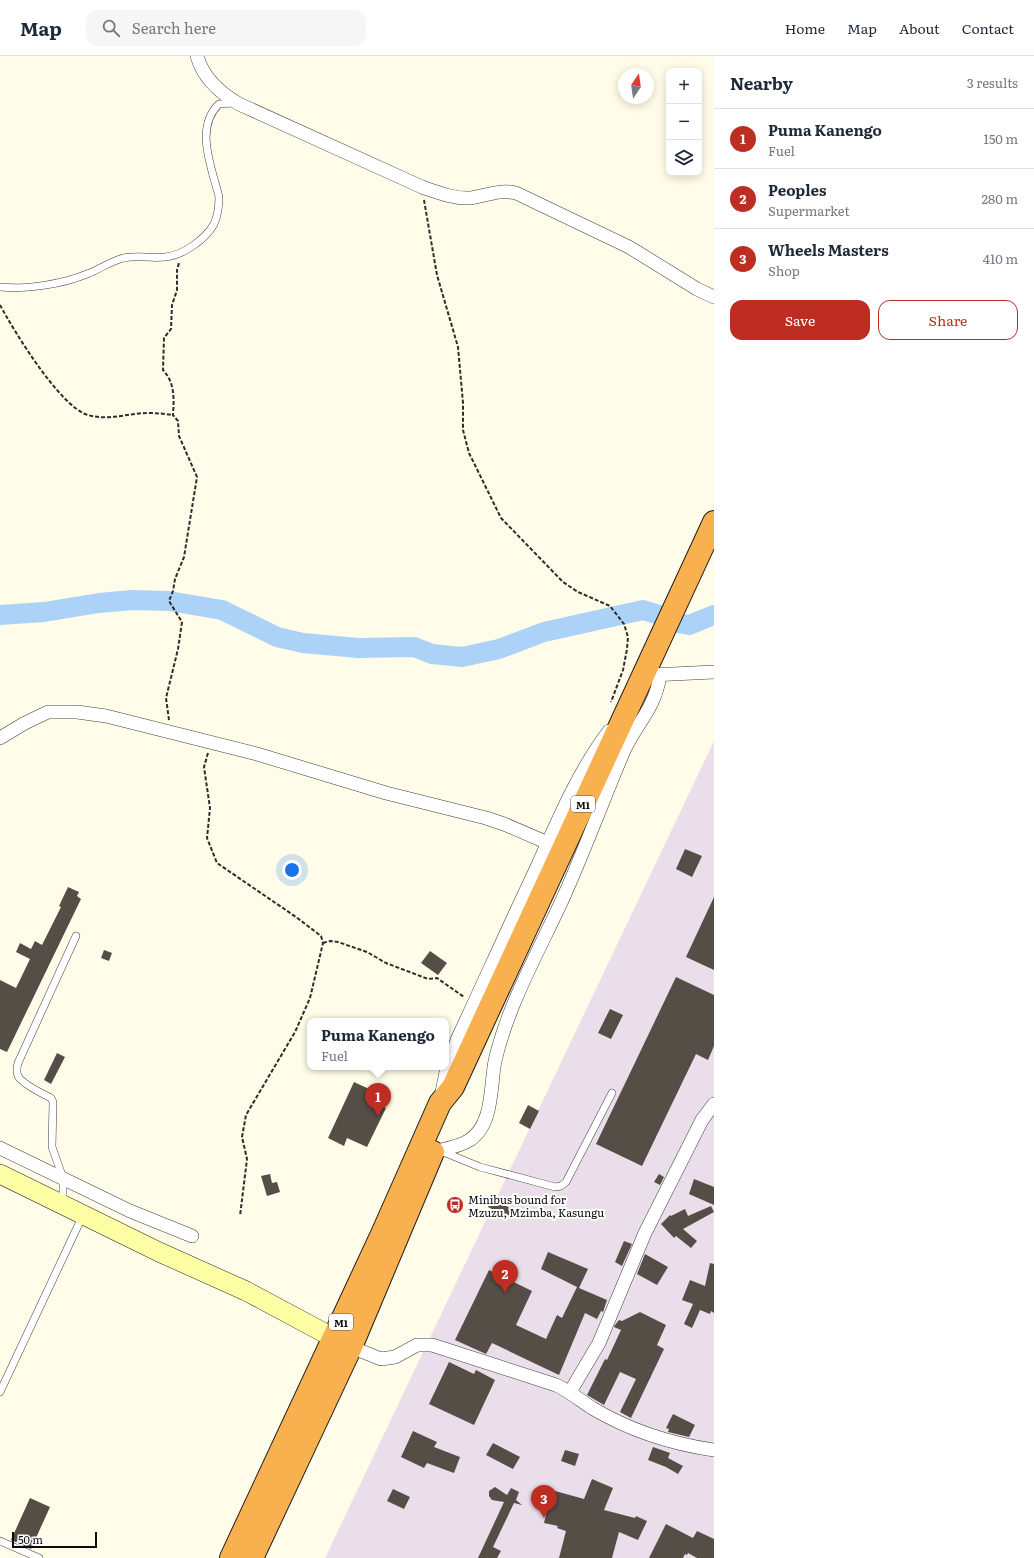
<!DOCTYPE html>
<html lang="en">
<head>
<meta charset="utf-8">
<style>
  body { margin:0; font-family:Literata,serif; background:#f6f6f7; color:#1f2937 }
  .controls { position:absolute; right:12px; top:12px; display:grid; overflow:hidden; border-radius:8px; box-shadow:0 2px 10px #0003 }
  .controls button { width:36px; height:36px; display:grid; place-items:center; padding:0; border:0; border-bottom:1px solid #e0e1e3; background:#fff; color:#1f2937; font:20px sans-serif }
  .compass { position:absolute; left:618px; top:12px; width:36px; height:36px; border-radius:50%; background:#fff; box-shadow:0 2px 10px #0003; rotate:13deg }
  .scale { position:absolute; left:12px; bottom:10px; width:85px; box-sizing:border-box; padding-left:4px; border:2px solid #0b0b0b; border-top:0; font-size:11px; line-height:14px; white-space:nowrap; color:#0b0b0b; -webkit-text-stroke:3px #fff; paint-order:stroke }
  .you { position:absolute; left:292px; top:814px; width:14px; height:14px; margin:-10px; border:3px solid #fff; border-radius:50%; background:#1a73e8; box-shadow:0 0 0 6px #1a73e833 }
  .badge { display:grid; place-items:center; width:26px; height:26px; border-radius:50%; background:#bd2d21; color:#fff; font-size:13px; font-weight:700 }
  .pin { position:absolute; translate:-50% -33px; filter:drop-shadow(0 1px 2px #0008) }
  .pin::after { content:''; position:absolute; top:21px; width:14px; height:12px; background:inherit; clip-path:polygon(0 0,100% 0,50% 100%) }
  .popup { position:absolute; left:307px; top:962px; width:142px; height:52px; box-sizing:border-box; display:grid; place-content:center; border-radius:8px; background:#fff; filter:drop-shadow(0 1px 3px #0005); font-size:13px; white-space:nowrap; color:#747a83 }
  .popup b { font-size:15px; color:#1f2937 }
  .popup::after { content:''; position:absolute; left:50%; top:100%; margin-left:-8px; border:8px solid transparent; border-top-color:#fff }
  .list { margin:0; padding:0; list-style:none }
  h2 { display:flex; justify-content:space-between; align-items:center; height:52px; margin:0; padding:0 16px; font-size:17px }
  h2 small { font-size:13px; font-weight:400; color:#747a83 }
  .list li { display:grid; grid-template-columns:26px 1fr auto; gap:12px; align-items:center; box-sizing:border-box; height:60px; padding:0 16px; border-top:1px solid #e0e1e3 }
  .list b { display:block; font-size:15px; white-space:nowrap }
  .list p { margin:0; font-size:13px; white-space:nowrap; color:#747a83 }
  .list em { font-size:13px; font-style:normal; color:#747a83 }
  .actions { display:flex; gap:8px; padding:12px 16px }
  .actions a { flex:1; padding:9px 0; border:1px solid #bd2d21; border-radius:12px; text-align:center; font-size:14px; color:#bd2d21 }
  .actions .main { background:#bd2d21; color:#fff }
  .icon { flex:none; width:22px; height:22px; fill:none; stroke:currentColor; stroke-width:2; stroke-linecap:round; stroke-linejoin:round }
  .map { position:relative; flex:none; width:714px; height:1502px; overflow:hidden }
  header { display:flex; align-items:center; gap:24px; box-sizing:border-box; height:56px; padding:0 20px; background:#fff; border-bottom:1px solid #e0e1e3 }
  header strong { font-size:19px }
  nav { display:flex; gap:22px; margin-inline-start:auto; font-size:14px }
  .search { width:280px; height:36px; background:#f6f6f7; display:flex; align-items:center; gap:10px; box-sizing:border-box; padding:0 14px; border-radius:12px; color:#747a83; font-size:15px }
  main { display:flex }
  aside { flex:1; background:#fff }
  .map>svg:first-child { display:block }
  .industrial { fill:#eadeea }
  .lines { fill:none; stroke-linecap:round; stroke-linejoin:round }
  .river { stroke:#acd2f7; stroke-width:20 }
  .building { fill:#544e47 }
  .lane-casing { stroke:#3e3e3e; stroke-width:8 }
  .street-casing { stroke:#3e3e3e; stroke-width:14 }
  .secondary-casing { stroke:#2d2d2d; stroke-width:20 }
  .highway-casing { stroke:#1c1c1c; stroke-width:24 }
  .path { stroke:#2d2d2d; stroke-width:2; stroke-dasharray:4 2; stroke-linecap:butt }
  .lane { stroke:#fff; stroke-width:7 }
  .street { stroke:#fff; stroke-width:13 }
  .secondary { stroke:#feffa4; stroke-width:19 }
  .highway { stroke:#f8b14e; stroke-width:22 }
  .labels { text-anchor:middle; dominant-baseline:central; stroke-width:4; stroke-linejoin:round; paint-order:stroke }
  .shield { fill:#fff; stroke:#545454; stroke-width:1 }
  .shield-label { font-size:10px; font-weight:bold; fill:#0b0b0b }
  .poi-label { font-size:11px; fill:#0b0b0b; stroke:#fff; text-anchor:start }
</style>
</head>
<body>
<header>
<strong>Map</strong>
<div class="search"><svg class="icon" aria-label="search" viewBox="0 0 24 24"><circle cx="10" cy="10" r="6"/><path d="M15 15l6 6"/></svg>Search here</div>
<nav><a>Home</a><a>Map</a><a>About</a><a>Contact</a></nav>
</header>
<main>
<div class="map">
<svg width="714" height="1502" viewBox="0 0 714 1502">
  <rect width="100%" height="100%" fill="#fffde9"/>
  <path class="industrial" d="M714 685V1502H325Z"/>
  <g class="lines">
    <g class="river">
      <path d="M0 559 44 556 99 547 132 544 169 545 222 554 277 581 303 587 358 592 414 591 432 598 462 601 499 593 544 576 643 554 659 559"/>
      <path d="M678 567 689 569 714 559"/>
    </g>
  </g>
  <g class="building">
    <path d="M685 793 702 800 692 821 676 813Z"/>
    <path d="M68 831 79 836 77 840 81 843 7 996 0 993V924L16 932 30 903 16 896 20 887 31 893 35 885 42 889 61 851 59 850Z"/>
    <path d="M714 841V914L686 901Z"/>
    <path d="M104 894 112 897 109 905 101 902Z"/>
    <path d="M430 895 447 907 438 919 421 907Z"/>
    <path d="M676 921 714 939V990L708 1004 696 998 642 1110 596 1088Z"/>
    <path d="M610 953 623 959 611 983 598 977Z"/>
    <path d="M57 997 65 1001 51 1028 44 1024Z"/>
    <path d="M354 1026 369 1033 365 1042 386 1052 367 1091 347 1082 344 1090 328 1082Z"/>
    <path d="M528 1049 539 1055 530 1073 519 1067Z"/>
    <path d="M270 1118 272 1127 277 1126 280 1136 267 1140 261 1120Z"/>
    <path d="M659 1118 664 1121 660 1129 654 1126Z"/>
    <path d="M694 1123 714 1131V1149L689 1138Z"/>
    <path d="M492 1143 512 1153 508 1161 488 1151Z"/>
    <path d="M711 1150 714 1156 683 1173 697 1185 691 1192 676 1180 674 1182 661 1168 670 1159 671 1160 685 1153 688 1160Z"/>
    <path d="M624 1185 632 1188 622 1210 615 1206Z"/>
    <path d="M548 1196 588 1213 579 1232 607 1244 603 1256 601 1255 597 1263 585 1257 559 1319 492 1287 486 1298 455 1284 489 1214 532 1235 516 1269 546 1283 557 1259 562 1262 577 1231 541 1213Z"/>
    <path d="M645 1198 668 1211 657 1229 637 1218Z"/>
    <path d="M710 1207 714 1208V1257L711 1255 710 1258 700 1254 692 1272 684 1268 693 1248 682 1244 690 1224 705 1230Z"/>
    <path d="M640 1256 666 1269 657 1289 664 1293 631 1362 620 1356 636 1323 620 1316 604 1349 587 1339 605 1303 607 1304 621 1274 614 1271 615 1269 619 1264 622 1265Z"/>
    <path d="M449 1306 474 1318 476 1314 495 1324 474 1369 429 1348Z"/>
    <path d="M673 1358 695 1369 689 1381 668 1376 669 1373 666 1372Z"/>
    <path d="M413 1375 437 1386 434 1391 460 1401 454 1417 427 1407 424 1412 401 1401Z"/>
    <path d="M493 1387 520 1401 513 1413 486 1399Z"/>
    <path d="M653 1391 670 1397 668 1402 683 1410 678 1418 666 1411 648 1404Z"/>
    <path d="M565 1394 579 1398 575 1410 561 1405Z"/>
    <path d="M592 1423 613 1432 604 1454 635 1462 636 1460 647 1465 638 1484 619 1476 612 1502H559L566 1475 557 1472 558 1470 544 1467 548 1450 543 1449 548 1433 584 1443Z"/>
    <path d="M495 1431 507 1439 511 1432 519 1436 516 1444 522 1449 514 1447 493 1491 501 1495 497 1502H478L504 1446 492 1444 489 1440V1435Z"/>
    <path d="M393 1433 410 1441 404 1453 387 1445Z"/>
    <path d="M30 1442 50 1451 31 1493 11 1484Z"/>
    <path d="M666 1468 693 1482 697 1475 714 1483V1502H697L688 1497 687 1499 685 1498 683 1502H649Z"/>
  </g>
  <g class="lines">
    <g class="lane-casing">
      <g id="lane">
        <path d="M0 231C25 234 63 228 87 218 98 214 108 207 120 203 135 198 150 203 165 201 182 200 206 183 214 168 218 159 219 150 219 141 212 112 194 72 219 48L233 47"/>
        <path d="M441 1095 480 1111 555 1131 561 1130 566 1126 612 1037"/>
        <path d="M63 1148V1122L52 1091 53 1046 51 1042C43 1038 22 1028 18 1020 16 1016 17 1011 18 1007L76 880"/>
        <path d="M0 1336 83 1159"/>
        <path d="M0 1485 39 1502"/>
      </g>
    </g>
    <g class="street-casing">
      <g id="street">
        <path d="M197 0C203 22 220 37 239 48L422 131C437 136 454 143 470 142 486 140 499 133 516 137L629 191 697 233 714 241"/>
        <path d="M652 619 714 616"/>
        <path d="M0 682 25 667 48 656H77L106 660 257 698 386 737 486 762 504 768 548 787"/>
        <path d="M441 1041 446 1016 457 984C484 926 510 868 537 811 558 764 578 716 609 675"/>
        <path d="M0 1092 130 1155 192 1180"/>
        <path d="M433 1096C444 1093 458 1091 468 1085 494 1070 490 1030 495 1005 508 948 540 893 564 840 585 793 603 744 623 697 636 667 655 654 660 619"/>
        <path d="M351 1291 381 1303 395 1301 417 1289H432L556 1329C569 1335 580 1344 592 1352 629 1374 672 1388 714 1394"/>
        <path d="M570 1336 599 1287 645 1177 702 1064 714 1048"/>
      </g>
    </g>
    <g class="secondary-casing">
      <path id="secondary" d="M0 1118 159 1196 246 1235 347 1289"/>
    </g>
    <g class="highway-casing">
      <g id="highway">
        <path d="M231 1502 382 1178 440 1047 453 1031 714 466"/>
        <path d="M252 1502 351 1291 433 1096"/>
      </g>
    </g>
    <g class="path">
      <path d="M424 144 437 219 458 291 463 347V374L469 397 501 462 563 526 578 536 610 550 624 568 628 581 627 593 623 614 611 646"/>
      <path d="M0 249C14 275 60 351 88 359 108 365 129 357 148 357 157 357 165 358 173 359"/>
      <path d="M169 664 166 642 178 593 182 566 169 545 173 535 175 523 184 501 197 421 179 380 178 365 173 359C174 342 175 327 163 314L164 282 171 273 172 249 177 234V214L179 207"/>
      <path d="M208 697 204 711 210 752 207 782 217 807 296 861 321 880 323 887 310 942 295 976 246 1059 242 1081 247 1103 240 1160"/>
      <path d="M323 887 330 885 338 886 367 896 386 907 428 923 437 922 464 941"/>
    </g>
    <use href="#lane" class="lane"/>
    <use href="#street" class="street"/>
    <use href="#secondary" class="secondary"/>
    <use href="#highway" class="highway"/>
  </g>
  <defs>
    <g id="bus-disc" transform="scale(0.9)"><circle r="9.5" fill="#bd2d21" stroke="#fff"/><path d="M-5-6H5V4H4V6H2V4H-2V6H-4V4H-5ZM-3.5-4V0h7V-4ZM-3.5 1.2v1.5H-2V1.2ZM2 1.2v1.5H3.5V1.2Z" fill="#fff"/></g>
  </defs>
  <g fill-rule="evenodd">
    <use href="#bus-disc" x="455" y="1149"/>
  </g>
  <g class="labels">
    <g class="shield">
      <rect x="571" y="740" width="24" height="16" rx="3"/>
      <rect x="329" y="1258" width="24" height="16" rx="3"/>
    </g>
    <g class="shield-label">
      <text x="583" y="748">M1</text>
      <text x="341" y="1266">M1</text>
    </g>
    <g class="poi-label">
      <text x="468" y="1143">Minibus bound for<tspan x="468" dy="13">Mzuzu, Mzimba, Kasungu</tspan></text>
    </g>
  </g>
</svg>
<div class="controls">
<button>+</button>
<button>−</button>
<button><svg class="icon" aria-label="layers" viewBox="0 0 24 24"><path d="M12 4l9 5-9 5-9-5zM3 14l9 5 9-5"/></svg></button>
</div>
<svg class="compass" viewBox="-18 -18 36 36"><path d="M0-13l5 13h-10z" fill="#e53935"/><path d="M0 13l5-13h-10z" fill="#747a83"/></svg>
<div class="scale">50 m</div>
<div class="you"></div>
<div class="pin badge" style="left:378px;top:1060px">1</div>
<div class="popup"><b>Puma Kanengo</b>Fuel</div>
<div class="pin badge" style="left:505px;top:1237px">2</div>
<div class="pin badge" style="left:544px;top:1462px">3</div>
</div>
<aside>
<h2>Nearby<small>3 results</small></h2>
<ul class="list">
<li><span class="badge">1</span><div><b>Puma Kanengo</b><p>Fuel</p></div><em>150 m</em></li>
<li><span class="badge">2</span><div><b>Peoples</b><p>Supermarket</p></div><em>280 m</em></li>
<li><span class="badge">3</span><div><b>Wheels Masters</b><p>Shop</p></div><em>410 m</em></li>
</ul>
<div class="actions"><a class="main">Save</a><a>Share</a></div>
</aside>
</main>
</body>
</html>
